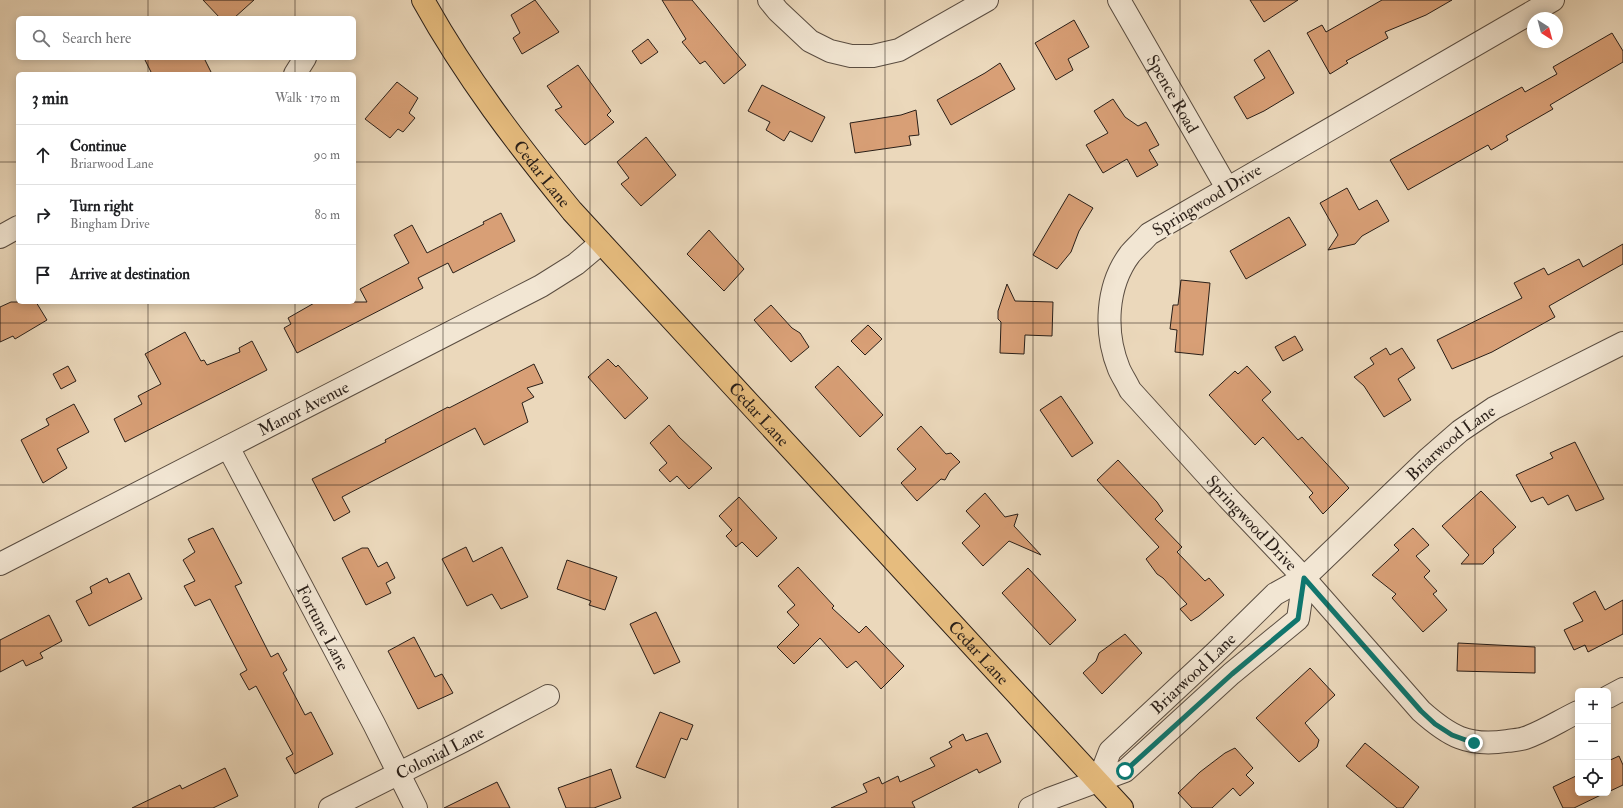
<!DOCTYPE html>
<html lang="en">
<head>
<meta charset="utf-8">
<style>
  body { margin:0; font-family:"IM FELL Double Pica",serif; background:#f2f2f2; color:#202124 }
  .controls { position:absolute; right:12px; bottom:12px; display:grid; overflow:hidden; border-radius:6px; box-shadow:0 2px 10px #0003 }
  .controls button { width:36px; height:36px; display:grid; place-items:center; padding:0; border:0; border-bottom:1px solid #e0e0e0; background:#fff; color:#202124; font:20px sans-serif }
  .compass { position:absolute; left:1527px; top:12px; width:36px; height:36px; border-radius:50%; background:#fff; box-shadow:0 2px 10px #0003; rotate:144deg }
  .stop { position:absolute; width:12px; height:12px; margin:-9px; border:3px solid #0f766e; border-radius:50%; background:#fff }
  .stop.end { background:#0f766e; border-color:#fff; box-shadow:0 1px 4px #0008 }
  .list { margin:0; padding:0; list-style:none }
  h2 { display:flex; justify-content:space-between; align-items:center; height:52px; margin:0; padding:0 16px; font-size:17px }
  h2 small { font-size:13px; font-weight:400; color:#757577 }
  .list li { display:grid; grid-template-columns:26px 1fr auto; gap:12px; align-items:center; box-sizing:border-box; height:60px; padding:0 16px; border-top:1px solid #e0e0e0 }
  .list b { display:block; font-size:15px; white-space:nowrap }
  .list p { margin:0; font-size:13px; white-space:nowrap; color:#757577 }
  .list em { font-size:13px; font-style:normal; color:#757577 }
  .icon { flex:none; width:22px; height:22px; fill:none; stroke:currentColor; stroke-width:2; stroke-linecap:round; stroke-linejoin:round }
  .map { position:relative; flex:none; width:1623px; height:808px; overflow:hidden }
  .search { position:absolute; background:#fff; box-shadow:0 2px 10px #0003; left:16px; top:16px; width:340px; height:44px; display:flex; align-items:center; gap:10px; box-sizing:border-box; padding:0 14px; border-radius:6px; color:#757577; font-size:15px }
  .panel { position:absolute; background:#fff; box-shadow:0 2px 10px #0003; left:16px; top:72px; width:340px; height:232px; border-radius:6px }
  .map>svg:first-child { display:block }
  .building { fill:#d89f76; stroke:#2a1f18 }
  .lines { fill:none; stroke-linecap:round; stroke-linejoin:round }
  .minor-casing { stroke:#5a4d41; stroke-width:24 }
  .major-casing { stroke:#2a1f18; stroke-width:24 }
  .minor { stroke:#f2e6d3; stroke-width:22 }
  .major { stroke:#e6bc7e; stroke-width:22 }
  .route { stroke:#0f766e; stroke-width:5 }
  .grid { fill:none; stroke:#2a1f18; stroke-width:1; stroke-opacity:0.55 }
  .labels { text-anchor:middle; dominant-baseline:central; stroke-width:4; stroke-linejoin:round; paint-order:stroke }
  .street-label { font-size:17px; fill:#2a1f18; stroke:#f2e6d3 }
</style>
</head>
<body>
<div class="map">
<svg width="1623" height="808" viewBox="0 0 1623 808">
  <rect width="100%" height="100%" fill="#ebd8bb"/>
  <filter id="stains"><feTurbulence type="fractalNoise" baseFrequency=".005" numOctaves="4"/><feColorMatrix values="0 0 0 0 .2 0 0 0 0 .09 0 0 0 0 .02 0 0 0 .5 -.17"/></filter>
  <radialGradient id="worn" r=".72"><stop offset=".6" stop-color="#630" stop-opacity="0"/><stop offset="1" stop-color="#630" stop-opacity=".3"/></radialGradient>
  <g class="building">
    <path d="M203 0H254L234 18H220Z"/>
    <path d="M535 0 559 32 522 54 513 38 520 33 511 15Z"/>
    <path d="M662 0H692L746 65 724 84 705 61 700 64 682 42 686 39Z"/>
    <path d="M1250 0H1298L1264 22Z"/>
    <path d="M1382 0H1452L1426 15 1385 32 1388 38 1346 61 1348 63 1330 74 1307 33 1322 25 1326 32Z"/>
    <path d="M1074 20 1089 47 1068 59 1073 70 1056 80 1035 43Z"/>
    <path d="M1612 33 1623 51V62L1550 105 1553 109 1506 136 1508 140 1491 150 1488 145 1408 190 1390 160 1522 87 1525 92 1557 74 1553 67Z"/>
    <path d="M648 39 658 52 641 64 632 51Z"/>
    <path d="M1269 50 1294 93 1264 111 1247 119 1234 97 1265 78 1254 60Z"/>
    <path d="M144 58H204L212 74H152Z"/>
    <path d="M1000 63 1015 89 951 125 937 100 985 73Z"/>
    <path d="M578 65 611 111 607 115 614 122 585 145 555 110 562 107 547 86Z"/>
    <path d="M397 82 418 98 409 113 415 118 403 132 398 129 390 138 365 119Z"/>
    <path d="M762 85 825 117 812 142 790 131 784 141 766 130 770 122 748 111Z"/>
    <path d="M1113 99 1125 117 1138 126 1146 122 1159 145 1149 150 1158 165 1137 177 1127 159 1103 173 1086 145 1108 133 1094 111Z"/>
    <path d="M916 110 919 135 909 136 911 145 855 153 850 123 901 115Z"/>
    <path d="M646 137 676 175 641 206 621 184 629 178 617 162Z"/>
    <path d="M1347 188 1359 210 1377 200 1389 221 1362 236 1355 244 1328 250 1338 235 1320 203Z"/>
    <path d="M1069 194 1093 208 1079 231 1071 252 1057 269 1033 255Z"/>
    <path d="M501 213 515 241 453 273 448 263 418 278 423 288 297 353 284 328 291 324 288 318 316 302H367L360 289 409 263 394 235 412 225 427 253 484 224 483 222Z"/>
    <path d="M1289 217 1306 245 1246 279 1230 251Z"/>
    <path d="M709 230 744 269 724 291 687 254Z"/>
    <path d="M1623 244V264L1549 306 1555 317 1492 352 1452 369 1437 340 1522 298 1514 283 1544 268 1548 275 1579 259 1583 267Z"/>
    <path d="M1181 280 1210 283 1203 355 1175 352 1177 330 1170 329 1173 305H1178Z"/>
    <path d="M1007 284 1015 301 1053 302 1052 336 1025 335 1024 354 1000 353 1001 322 998 319V311Z"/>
    <path d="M11 302H36L47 320 15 339 13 336 0 342V307Z"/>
    <path d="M771 305 792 328 800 333 809 347 791 362 754 320Z"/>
    <path d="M868 325 882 339 865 355 851 341Z"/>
    <path d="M185 332 201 361 204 360 207 365 240 352 239 348 252 341 267 370 125 442 114 419 142 404 138 396 161 384 145 354Z"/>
    <path d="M1295 336 1303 350 1283 361 1275 347Z"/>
    <path d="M1386 348 1390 355 1402 348 1415 368 1398 379 1411 400 1384 417 1364 386 1354 377 1374 364 1370 358Z"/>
    <path d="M608 359 616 367 618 365 648 398 625 419 588 377Z"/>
    <path d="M534 364 543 383 527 388 534 397 522 403 528 422 484 445 475 428 342 497 350 512 334 521 312 479 386 442 385 440 448 407 449 408Z"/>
    <path d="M68 366 76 381 61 389 53 374Z"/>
    <path d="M838 366 883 415 860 437 815 387Z"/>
    <path d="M1247 366 1271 392 1262 400 1298 440 1302 437 1349 488 1323 514 1309 497 1313 493 1263 437 1255 445 1209 395 1235 371 1238 374Z"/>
    <path d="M1061 396 1093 443 1072 457 1040 410Z"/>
    <path d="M74 404 89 432 57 449 67 468 43 483 21 440 49 425 46 419Z"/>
    <path d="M669 425 679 437 712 468 689 489 677 476 670 482 659 470 667 463 650 443Z"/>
    <path d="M921 426 946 454 951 453 960 462 950 471 945 480 941 479 917 501 901 483 916 469 897 449Z"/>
    <path d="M1575 442 1604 499 1576 511 1568 495 1548 505 1543 497 1531 502 1516 475 1553 458 1550 453Z"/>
    <path d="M1118 460 1157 502 1163 511 1155 519 1182 547 1177 552 1205 581 1209 578 1224 595 1199 616 1191 621 1180 609 1187 604 1163 578 1157 574 1146 559 1159 547 1097 480Z"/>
    <path d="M1481 491 1516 527 1493 549 1494 553 1483 564H1461L1469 555 1442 526Z"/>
    <path d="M985 493 1005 517 1018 514 1014 526 1041 555 1009 541 983 566 962 543 980 526 966 511Z"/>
    <path d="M739 497 777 538 757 557 742 542 736 547 726 536 732 530 719 516Z"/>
    <path d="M213 528 242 583 235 586 271 657 278 653 287 670 283 673 305 715 311 712 333 754 295 774 286 758 293 754 256 686 249 690 240 674 247 670 210 599 195 606 184 586 195 581 183 560 195 552 188 539Z"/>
    <path d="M1413 528 1429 545 1416 556 1430 571 1424 577 1437 591 1433 594 1447 610 1423 632 1392 598 1396 594 1372 575 1399 550 1394 545Z"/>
    <path d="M466 547 473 562 502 547 528 597 501 609 492 594 467 606 442 559Z"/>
    <path d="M362 548H368L378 567 387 562 395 578 386 583 391 593 366 605 342 558Z"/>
    <path d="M567 560 617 577 605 610 589 605 591 601 557 589Z"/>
    <path d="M798 567 834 606 832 608 859 633 866 626 904 666 881 689 856 661 847 668 820 638 794 664 777 647 799 625 787 612 795 605 778 586Z"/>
    <path d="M1028 568 1076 620 1050 645 1002 593Z"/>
    <path d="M129 573 142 599 89 626 76 601 92 593 90 587 107 578 109 583Z"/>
    <path d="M1595 591 1605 610 1623 600V634L1588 652 1585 645 1574 650 1564 630 1583 621 1573 603Z"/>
    <path d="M656 612 680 662 654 674 630 624Z"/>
    <path d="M49 615 62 641 40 653 43 658 26 666 23 660 0 672V640Z"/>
    <path d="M1125 634 1142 653 1102 694 1083 673 1096 661 1099 653Z"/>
    <path d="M414 637 435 677 442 674 453 693 418 709 388 651Z"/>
    <path d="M1458 643 1535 647V673L1457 671Z"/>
    <path d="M1310 668 1335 695 1305 723 1319 740 1317 747 1299 762 1256 718Z"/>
    <path d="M660 712 693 725 687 740 681 738 665 778 636 767Z"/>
    <path d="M987 733 1001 762 979 773 977 769 912 802 915 808H831L867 792 863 784 879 777 882 784 898 776 900 782 935 766 930 758 952 747 949 742 963 734 966 741Z"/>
    <path d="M1365 743 1419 787 1403 808H1397L1346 766Z"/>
    <path d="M1235 748 1253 768 1246 775 1254 783 1240 796 1233 788 1212 808H1192L1178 793 1200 772 1225 753Z"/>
    <path d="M1619 756 1623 765V785L1608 792V761Z"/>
    <path d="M225 768 238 796 213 808H132L180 785 182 789Z"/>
    <path d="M611 769 621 798 594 808H566L558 788Z"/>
    <path d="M1578 775V793H1605L1574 808H1563L1553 787Z"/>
    <path d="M497 782 510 808H444Z"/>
  </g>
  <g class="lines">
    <g class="minor-casing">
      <g id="minor">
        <path d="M769 0 778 11 810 41 830 51 851 56H873L899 50 987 0"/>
        <path id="s1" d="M1119 0 1227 188"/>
        <path id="s2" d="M1553 0 1149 234C1143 241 1136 247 1130 254 1106 286 1104 332 1119 369 1122 376 1127 383 1130 390L1228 498 1304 578 1421 711C1449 736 1468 747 1507 741 1513 740 1520 740 1525 738 1543 732 1561 720 1578 712"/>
        <path d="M295 74 305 58"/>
        <path d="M0 237 18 227"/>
        <path id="s3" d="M228 447 374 724 416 808"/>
        <path id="s4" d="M0 564 541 286 576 264 601 243"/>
        <path d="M1608 697 1623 689"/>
        <path id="s5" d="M1098 782 1110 751 1215 653 1275 594 1304 578 1429 458 1460 431 1494 408 1623 343"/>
        <path id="s6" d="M330 808 463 741 548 696"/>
        <path d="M1030 808 1049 799 1125 771 1231 674 1298 619 1304 578"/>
      </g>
    </g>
    <g class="major-casing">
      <g id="major">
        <path id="s7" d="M423 0C465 76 517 144 572 211L1122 808"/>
      </g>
    </g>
    <use href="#minor" class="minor"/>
    <use href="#major" class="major"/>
  </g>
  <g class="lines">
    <path class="route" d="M1125 771 1232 674 1298 619 1304 578 1421 711 1435 724 1452 735 1474 743"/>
  </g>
  <path class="grid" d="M148 0V18M295 0V18M443 0V808M590 0V808M738 0V808M885 0V808M1033 0V808M1180 0V808M1328 0V808M1475 0V808M148 58V74M295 58V74M0 162H18M354 162H1623M148 302V808M295 302V808M0 323H1623M0 485H1623M0 646H1623"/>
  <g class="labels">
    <g class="street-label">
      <text stroke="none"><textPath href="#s1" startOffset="108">Spence Road</textPath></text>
      <text stroke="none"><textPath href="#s7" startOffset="211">Cedar Lane</textPath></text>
      <text transform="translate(1207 200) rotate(-31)">Springwood Drive</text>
      <text stroke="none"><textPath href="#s4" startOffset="341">Manor Avenue</textPath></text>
      <text stroke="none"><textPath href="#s7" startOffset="535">Cedar Lane</textPath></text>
      <text stroke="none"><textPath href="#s5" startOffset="494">Briarwood Lane</textPath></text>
      <text stroke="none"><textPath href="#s2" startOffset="819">Springwood Drive</textPath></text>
      <text stroke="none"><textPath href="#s3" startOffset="204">Fortune Lane</textPath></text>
      <text stroke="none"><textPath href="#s7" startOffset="859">Cedar Lane</textPath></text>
      <text stroke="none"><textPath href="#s5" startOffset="147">Briarwood Lane</textPath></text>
      <text stroke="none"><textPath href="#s6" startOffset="123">Colonial Lane</textPath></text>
    </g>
  </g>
  <rect width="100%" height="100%" filter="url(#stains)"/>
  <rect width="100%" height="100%" fill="url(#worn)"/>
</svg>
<div class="controls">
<button>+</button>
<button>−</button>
<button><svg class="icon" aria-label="locate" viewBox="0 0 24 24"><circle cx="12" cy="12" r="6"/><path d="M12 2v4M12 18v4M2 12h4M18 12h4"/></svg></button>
</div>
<svg class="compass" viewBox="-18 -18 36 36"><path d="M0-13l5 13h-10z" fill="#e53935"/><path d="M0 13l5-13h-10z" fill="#757577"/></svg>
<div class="stop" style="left:1125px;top:771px"></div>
<div class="stop end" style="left:1474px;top:743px"></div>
<div class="search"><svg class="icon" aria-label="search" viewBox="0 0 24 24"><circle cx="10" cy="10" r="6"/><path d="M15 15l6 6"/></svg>Search here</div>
<section class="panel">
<h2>3 min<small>Walk · 170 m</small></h2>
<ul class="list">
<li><svg class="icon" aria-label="ahead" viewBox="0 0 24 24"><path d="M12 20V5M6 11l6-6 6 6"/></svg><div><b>Continue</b><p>Briarwood Lane</p></div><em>90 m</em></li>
<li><svg class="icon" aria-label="right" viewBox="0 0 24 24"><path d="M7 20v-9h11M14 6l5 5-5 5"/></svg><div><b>Turn right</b><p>Bingham Drive</p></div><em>80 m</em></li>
<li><svg class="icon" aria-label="arrive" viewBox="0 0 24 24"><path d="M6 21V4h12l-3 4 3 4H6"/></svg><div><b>Arrive at destination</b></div></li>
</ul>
</section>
</div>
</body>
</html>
